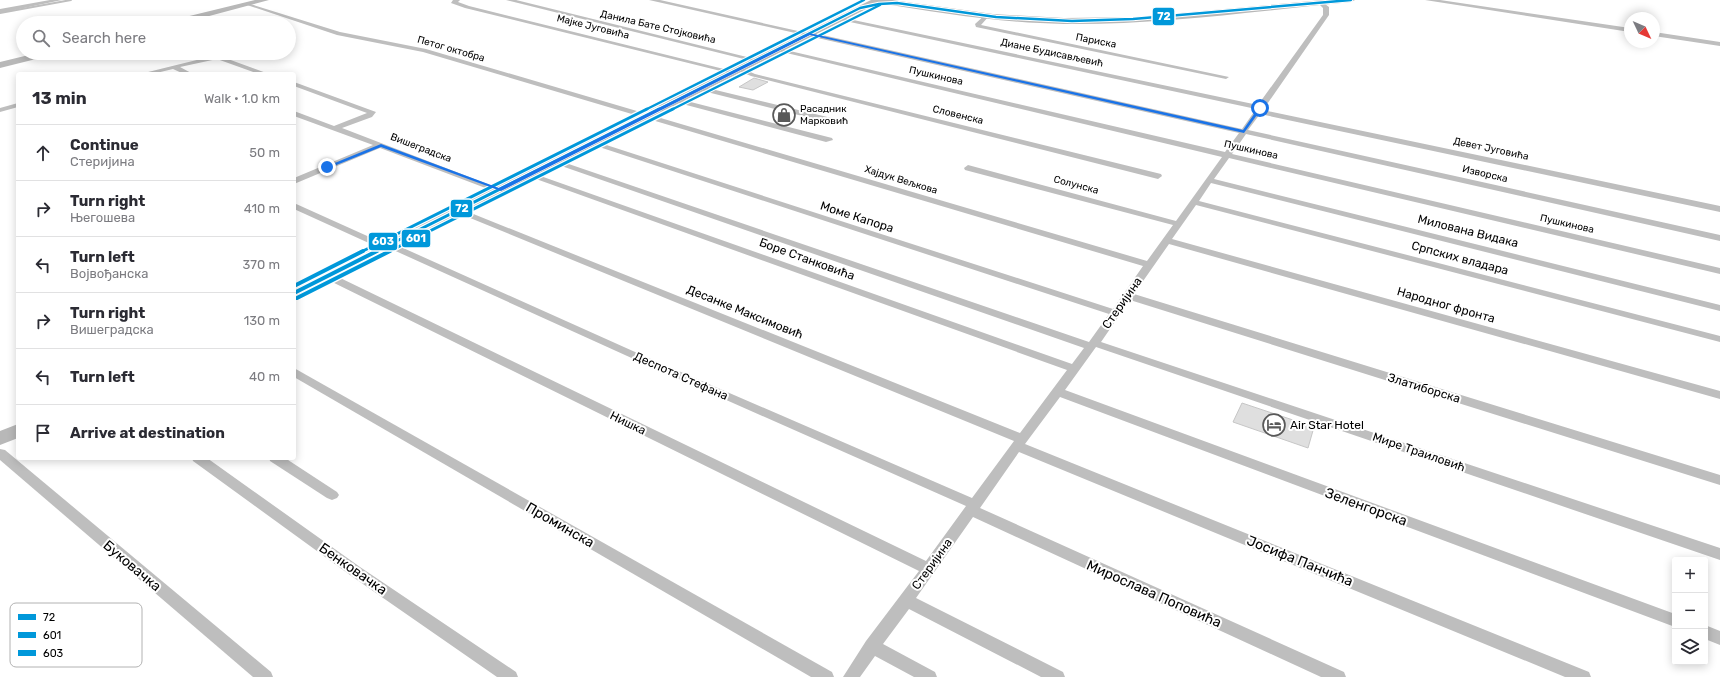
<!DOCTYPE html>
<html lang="en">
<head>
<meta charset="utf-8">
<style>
  body { margin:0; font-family:Rubik,sans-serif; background:#f7f7f7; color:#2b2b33 }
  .controls { position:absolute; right:12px; bottom:12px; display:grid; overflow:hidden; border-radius:4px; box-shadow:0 2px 10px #0003 }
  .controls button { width:36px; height:36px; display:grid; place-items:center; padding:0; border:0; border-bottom:1px solid #e1e1e2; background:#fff; color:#2b2b33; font:20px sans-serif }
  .compass { position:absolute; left:1624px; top:12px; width:36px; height:36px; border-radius:50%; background:#fff; box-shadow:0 2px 10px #0003; rotate:134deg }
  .stop { position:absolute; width:12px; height:12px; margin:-9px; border:3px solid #1a73e8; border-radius:50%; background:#fff }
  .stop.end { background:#1a73e8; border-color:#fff; box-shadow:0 1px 4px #0008 }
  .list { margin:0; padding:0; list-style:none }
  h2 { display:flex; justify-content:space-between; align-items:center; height:52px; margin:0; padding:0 16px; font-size:17px }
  h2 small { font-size:13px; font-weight:400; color:#7c7c81 }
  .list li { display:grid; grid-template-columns:26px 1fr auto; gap:12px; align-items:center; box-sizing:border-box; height:56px; padding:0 16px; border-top:1px solid #e1e1e2 }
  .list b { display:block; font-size:15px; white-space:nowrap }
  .list p { margin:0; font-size:13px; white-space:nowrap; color:#7c7c81 }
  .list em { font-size:13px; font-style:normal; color:#7c7c81 }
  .icon { flex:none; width:22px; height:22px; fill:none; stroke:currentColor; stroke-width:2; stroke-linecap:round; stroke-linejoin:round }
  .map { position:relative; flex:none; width:1720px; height:677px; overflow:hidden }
  .search { position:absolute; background:#fff; box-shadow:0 2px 10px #0003; left:16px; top:16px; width:280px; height:44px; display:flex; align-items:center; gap:10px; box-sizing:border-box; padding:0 14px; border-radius:22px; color:#7c7c81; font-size:15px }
  .panel { position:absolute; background:#fff; box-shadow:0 2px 10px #0003; left:16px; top:72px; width:280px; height:388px; border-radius:4px }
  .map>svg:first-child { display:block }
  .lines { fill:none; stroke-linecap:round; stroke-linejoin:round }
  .stream { stroke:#bebebe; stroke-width:2 }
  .building { fill:#dfdfdf; stroke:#c6c6c6 }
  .street { fill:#bebebe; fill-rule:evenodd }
  .secondary { fill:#b8b8b8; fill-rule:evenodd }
  .bus-1-far2-casing { stroke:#fff; stroke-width:4.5 }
  .bus-1-far1-casing { stroke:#fff; stroke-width:5.5 }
  .bus-1-casing { stroke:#fff; stroke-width:7 }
  .bus-2-far2-casing { stroke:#fff; stroke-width:4.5 }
  .bus-2-far1-casing { stroke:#fff; stroke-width:5.5 }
  .bus-2-casing { stroke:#fff; stroke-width:7 }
  .bus-3-far2-casing { stroke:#fff; stroke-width:4.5 }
  .bus-3-far1-casing { stroke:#fff; stroke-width:5.5 }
  .bus-3-casing { stroke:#fff; stroke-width:7 }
  .bus-1-far2 { stroke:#0098da; stroke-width:2.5 }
  .bus-1-far1 { stroke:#0098da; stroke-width:3 }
  .bus-1 { stroke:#0098da; stroke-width:4 }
  .bus-2-far2 { stroke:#0098da; stroke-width:2.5 }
  .bus-2-far1 { stroke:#0098da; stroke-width:3 }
  .bus-2 { stroke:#0098da; stroke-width:4 }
  .bus-3-far2 { stroke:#0098da; stroke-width:2.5 }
  .bus-3-far1 { stroke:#0098da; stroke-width:3 }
  .bus-3 { stroke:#0098da; stroke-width:4 }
  .route { fill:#1a73e8 }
  .labels { text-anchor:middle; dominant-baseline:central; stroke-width:4; stroke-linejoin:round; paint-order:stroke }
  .far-street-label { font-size:10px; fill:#000; stroke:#fff }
  .far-poi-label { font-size:10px; fill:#000; stroke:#fff; text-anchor:start }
  .street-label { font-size:12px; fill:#000; stroke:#fff }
  .poi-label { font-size:12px; fill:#000; stroke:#fff; text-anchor:start }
  .near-street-label { font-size:14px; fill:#000; stroke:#fff }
  .key { fill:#fff; stroke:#b2b2b2; stroke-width:1 }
  .key-label { font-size:11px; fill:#000 }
  .line-badge { stroke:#fff; stroke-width:1.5 }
  .badge-label { font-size:11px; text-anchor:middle; font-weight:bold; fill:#fff }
</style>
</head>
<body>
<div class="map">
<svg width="1720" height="677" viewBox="0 0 1720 677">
  <rect width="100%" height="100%" fill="#fff"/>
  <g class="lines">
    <path class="stream" d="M0 13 71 0"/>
  </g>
  <g class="building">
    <path d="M754 78 768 82 753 90 739 87Z"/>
    <path d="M1242 403 1314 427 1308 448 1233 422Z"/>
  </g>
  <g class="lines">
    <g class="street">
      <path d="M50 0H62L0 13V9Z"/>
      <path d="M453 0H460L458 2 469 6 736 72 733 74 465 8 451 3Z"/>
      <path d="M506 0H516L759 60 756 62Z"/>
      <path d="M649 0H660L807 33 809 32 1242 129 1256 109 836 19 839 17 1258 105 1323 15V8L1318 3 1321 1 1329 7V15L1263 110 1720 206V212L1260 114 1248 130 1720 235V241L1246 134 1232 154 1720 268V274L1229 158 1214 179 1720 305V311L1211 183 1199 201 1720 336V342L1196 205 1172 239 1720 391V399L1169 244 1134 294 1720 475V485L1130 300 1101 342 1720 548V560L1096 347 1065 390 1675 614V627L1060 397 1025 444 1589 672 1591 677H1565L1019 452 980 508 1344 672 1346 677H1321L973 517 916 598 1063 672 1065 677H1041L909 609 883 644 935 672 937 677H914L875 656 860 677H843L866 641 919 571 324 278 323 276 324 274H332L926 561 966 506 636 360 389 248 382 249 294 209V203L385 244 392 243 644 356 972 498 1014 441 453 211 455 209H461L1020 433 1067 370 525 175 529 172 532 173 1072 364 1084 348 550 162 551 160H557L1089 342 1109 314 587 143 594 141 1113 309 1143 266 423 52 337 35 247 5V3L340 32 426 49 1147 261 1173 225 965 170 964 168 968 165 1176 221 1222 157 774 50 777 48 1225 152 1239 133Z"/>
      <path d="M1425 0H1440L1630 28V32Z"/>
      <path d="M986 14 989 16 981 25 1229 77 1226 79 976 27 975 24Z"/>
      <path d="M1654 32 1720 42V46L1654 36Z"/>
      <path d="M217 55 269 74H259L217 59 180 67 193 74H184L173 69 152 74H140Z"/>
      <path d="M739 67 755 74 1161 174 1162 176 1158 179 751 76 737 70 736 69Z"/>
      <path d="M294 82 376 112 372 117 342 128 503 190 502 192H496L380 148 294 184V178L373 145 294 116V111L334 126 367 113 294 86Z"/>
      <path d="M699 86 844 121 845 123 838 125 699 90Z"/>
      <path d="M675 98 832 138 833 140 826 142 675 102Z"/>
      <path d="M18 103V107L0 112V108Z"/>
      <path d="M294 368 832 672 834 677H811L294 377Z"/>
      <path d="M0 449 5 450 271 672 273 677H253L0 460Z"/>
      <path d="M192 458H207L360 567 516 672 518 677H497L350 575 193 461Z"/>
      <path d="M269 458H285L337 492 339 495 337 498 332 500 327 498 270 461Z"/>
      <path d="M1705 625 1720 631V645L1705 639Z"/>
    </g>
    <g class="secondary">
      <path d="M255 0H269L183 23H168L169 21Z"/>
      <path d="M871 0H892L993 14 1064 18 1136 17 1323 0H1355L1351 2C1256 11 1160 25 1064 24 1002 23 940 13 878 3L294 297V287Z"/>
      <path d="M37 53H54L52 55 0 68V62Z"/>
      <path d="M18 424V438L0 445V431Z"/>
    </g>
    <g class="bus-1-far2-casing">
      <path id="bus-1-far2" d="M657 110 860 8 879 4 897 3 996 17 1072 21 1133 19 1351 0"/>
    </g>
    <g class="bus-1-far1-casing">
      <path id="bus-1-far1" d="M375 252 659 109"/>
    </g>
    <g class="bus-1-casing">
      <path id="bus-1" d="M294 293 377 251"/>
    </g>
    <g class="bus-2-far2-casing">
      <path id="bus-2-far2" d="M671 110 880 5"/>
    </g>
    <g class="bus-2-far1-casing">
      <path id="bus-2-far1" d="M388 252 673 109"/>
    </g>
    <g class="bus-2-casing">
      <path id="bus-2" d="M297 298 390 251"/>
    </g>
    <g class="bus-3-far2-casing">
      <path id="bus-3-far2" d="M645 110 864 0"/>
    </g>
    <g class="bus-3-far1-casing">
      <path id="bus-3-far1" d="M361 252 647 109"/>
    </g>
    <g class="bus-3-casing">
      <path id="bus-3" d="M294 286 363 251"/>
    </g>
    <use href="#bus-1-far2" class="bus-1-far2"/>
    <use href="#bus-1-far1" class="bus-1-far1"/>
    <use href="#bus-1" class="bus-1"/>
    <use href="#bus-2-far2" class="bus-2-far2"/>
    <use href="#bus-2-far1" class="bus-2-far1"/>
    <use href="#bus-2" class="bus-2"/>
    <use href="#bus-3-far2" class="bus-3-far2"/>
    <use href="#bus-3-far1" class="bus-3-far1"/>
    <use href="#bus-3" class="bus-3"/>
  </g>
  <path class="route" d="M809 33 1243 130 1259 107 1262 108 1244 133 810 35 501 191 381 147 329 168 325 167 381 144 499 188Z"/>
  <defs>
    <g id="shop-ring" transform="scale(1.15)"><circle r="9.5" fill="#fff" stroke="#595959" stroke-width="1.5"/><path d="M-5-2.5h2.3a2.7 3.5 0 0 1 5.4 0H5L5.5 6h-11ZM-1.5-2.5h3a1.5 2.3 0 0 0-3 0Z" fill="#595959"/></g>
    <g id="hotel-ring" transform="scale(1.15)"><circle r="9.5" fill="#fff" stroke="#595959" stroke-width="1.5"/><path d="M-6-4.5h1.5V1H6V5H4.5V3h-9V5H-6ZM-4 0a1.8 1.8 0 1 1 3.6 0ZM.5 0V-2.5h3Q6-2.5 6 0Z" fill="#595959"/></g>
  </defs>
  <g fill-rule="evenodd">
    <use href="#shop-ring" x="784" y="115"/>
    <use href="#hotel-ring" x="1274" y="425"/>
  </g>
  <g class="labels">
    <g class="far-street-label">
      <text transform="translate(593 27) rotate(14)">Мајке Југовића</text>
      <text transform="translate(658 27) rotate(13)">Данила Бате Стојковића</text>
      <text transform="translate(1096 41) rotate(11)">Париска</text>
      <text transform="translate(451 49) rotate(16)">Петог октобра</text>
      <text transform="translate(1052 53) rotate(12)">Диане Будисављевић</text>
      <text transform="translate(936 76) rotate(13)">Пушкинова</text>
      <text transform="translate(958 115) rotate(14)">Словенска</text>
      <text transform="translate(421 148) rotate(21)">Вишеградска</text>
      <text transform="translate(1491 149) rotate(12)">Девет Југовића</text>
      <text transform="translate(1251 150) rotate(13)">Пушкинова</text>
      <text transform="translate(1485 174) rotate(13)">Изворска</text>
      <text transform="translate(901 180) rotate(17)">Хајдук Вељкова</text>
      <text transform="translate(1076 185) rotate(15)">Солунска</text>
      <text transform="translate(1567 224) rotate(13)">Пушкинова</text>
    </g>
    <g class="far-poi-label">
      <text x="800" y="109">Расадник<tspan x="800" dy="12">Марковић</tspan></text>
    </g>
    <g class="street-label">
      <text transform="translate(857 217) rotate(18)">Моме Капора</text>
      <text transform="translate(1468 231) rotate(14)">Милована Видака</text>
      <text transform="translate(1460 258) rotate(15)">Српских владара</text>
      <text transform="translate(807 259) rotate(20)">Боре Станковића</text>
      <text transform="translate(1122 303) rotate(-55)">Стеријина</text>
      <text transform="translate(1446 305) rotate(16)">Народног фронта</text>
      <text transform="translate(745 312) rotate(22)">Десанке Максимовић</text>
      <text transform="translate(681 376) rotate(24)">Деспота Стефана</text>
      <text transform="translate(1424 388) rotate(17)">Златиборска</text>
      <text transform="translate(628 423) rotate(26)">Нишка</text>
      <text transform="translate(1419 452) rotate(19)">Мире Траиловић</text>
      <text transform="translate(932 564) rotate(-54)">Стеријина</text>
    </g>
    <g class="poi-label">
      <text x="1290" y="425">Air Star Hotel</text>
    </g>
    <g class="near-street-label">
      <text transform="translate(1366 507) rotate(20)">Зеленгорска</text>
      <text transform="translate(560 525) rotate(30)">Проминска</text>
      <text transform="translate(1300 561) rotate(22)">Јосифа Панчића</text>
      <text transform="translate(132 566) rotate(40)">Буковачка</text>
      <text transform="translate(353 569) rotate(35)">Бенковачка</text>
      <text transform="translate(1154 594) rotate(24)">Мирослава Поповића</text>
    </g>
  </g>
  <rect x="10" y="603" width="132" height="64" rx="6" class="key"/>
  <rect x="18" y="614" width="18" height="6" fill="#0098da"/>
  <rect x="18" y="632" width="18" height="6" fill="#0098da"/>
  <rect x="18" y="650" width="18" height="6" fill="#0098da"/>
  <g class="key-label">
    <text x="43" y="621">72</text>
    <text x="43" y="639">601</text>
    <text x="43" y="657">603</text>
  </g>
  <g class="line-badge">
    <rect x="1152" y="7" width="23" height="19" rx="4" fill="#0098da"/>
    <rect x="450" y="199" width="23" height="19" rx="4" fill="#0098da"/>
    <rect x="401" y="229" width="30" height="19" rx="4" fill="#0098da"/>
    <rect x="368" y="232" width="30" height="19" rx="4" fill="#0098da"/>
  </g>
  <g class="badge-label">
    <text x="1164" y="20">72</text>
    <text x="462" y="212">72</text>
    <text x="416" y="242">601</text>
    <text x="383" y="245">603</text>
  </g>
</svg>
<div class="controls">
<button>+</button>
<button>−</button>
<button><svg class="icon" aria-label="layers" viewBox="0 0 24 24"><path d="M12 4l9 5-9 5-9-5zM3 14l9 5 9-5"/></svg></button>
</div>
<svg class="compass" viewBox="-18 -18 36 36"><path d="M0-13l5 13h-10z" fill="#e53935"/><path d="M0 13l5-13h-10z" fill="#7c7c81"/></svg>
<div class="stop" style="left:1260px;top:108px"></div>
<div class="stop end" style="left:327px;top:167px"></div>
<div class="search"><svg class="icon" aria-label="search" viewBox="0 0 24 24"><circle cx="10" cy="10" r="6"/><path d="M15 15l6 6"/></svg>Search here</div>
<section class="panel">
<h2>13 min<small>Walk · 1.0 km</small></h2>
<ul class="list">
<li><svg class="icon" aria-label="ahead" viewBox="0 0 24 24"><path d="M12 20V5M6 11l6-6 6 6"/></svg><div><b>Continue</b><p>Стеријина</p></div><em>50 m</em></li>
<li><svg class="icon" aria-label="right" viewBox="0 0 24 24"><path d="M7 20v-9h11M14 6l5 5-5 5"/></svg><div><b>Turn right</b><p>Његошева</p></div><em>410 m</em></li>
<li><svg class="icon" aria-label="left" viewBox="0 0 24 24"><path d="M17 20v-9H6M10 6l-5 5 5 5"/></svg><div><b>Turn left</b><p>Војвођанска</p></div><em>370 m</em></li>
<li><svg class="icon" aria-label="right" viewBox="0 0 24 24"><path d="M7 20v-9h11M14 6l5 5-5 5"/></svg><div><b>Turn right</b><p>Вишеградска</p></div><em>130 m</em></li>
<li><svg class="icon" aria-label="left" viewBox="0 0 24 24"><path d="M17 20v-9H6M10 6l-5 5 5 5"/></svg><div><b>Turn left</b></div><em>40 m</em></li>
<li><svg class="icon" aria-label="arrive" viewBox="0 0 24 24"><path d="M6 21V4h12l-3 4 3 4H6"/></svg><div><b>Arrive at destination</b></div></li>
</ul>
</section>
</div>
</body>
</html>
